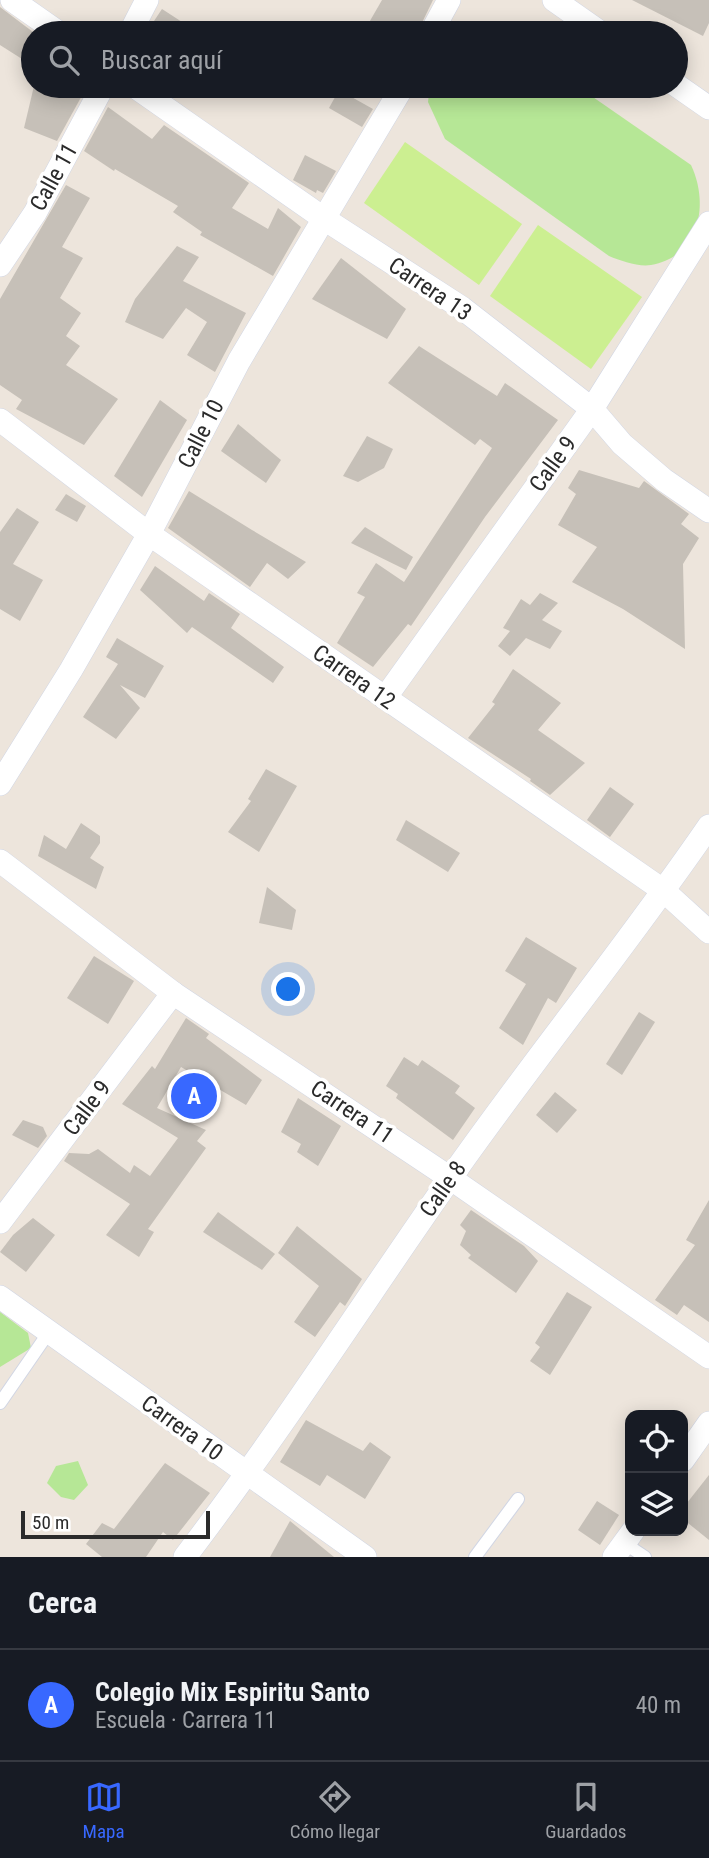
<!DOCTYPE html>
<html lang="es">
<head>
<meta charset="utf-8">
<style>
  body { margin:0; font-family:"Roboto Condensed",sans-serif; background:#20242c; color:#f1f3f6 }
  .controls { position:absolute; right:21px; bottom:21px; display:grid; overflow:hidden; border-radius:14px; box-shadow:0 4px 18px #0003 }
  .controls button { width:63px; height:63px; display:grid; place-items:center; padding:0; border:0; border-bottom:2px solid #363941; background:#171b24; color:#f1f3f6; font:35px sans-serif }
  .scale { position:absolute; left:21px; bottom:18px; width:189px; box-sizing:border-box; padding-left:7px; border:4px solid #2b2b2b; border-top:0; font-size:19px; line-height:24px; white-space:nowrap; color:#2b2b2b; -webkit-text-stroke:5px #fff; paint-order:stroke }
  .you { position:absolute; left:289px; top:990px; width:24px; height:24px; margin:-18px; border:5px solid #fff; border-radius:50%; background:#1a73e8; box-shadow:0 0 0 10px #1a73e833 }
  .badge { display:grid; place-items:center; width:46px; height:46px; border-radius:50%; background:#3868ff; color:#fff; font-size:23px; font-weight:700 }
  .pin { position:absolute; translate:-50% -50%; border:4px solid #fff; box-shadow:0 2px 7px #0006 }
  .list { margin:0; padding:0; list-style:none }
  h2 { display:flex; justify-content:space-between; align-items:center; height:91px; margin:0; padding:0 28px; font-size:30px }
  h2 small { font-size:23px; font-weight:400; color:#9ea1a6 }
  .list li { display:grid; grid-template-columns:46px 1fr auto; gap:21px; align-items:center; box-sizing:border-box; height:112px; padding:0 28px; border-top:2px solid #363941 }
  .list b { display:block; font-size:26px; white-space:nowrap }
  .list p { margin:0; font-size:23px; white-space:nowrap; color:#9ea1a6 }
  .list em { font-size:23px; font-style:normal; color:#9ea1a6 }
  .icon { flex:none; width:38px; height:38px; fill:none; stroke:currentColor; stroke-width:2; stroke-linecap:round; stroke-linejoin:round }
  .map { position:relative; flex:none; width:709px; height:1557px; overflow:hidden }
  .search { position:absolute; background:#171b24; box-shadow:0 4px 18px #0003; left:21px; right:21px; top:21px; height:77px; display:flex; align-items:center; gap:18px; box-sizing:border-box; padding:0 24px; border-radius:38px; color:#9ea1a6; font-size:26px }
  .sheet { height:203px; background:#171b24 }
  nav { display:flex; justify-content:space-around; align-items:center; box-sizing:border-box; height:98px; border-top:2px solid #363941; background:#171b24; font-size:19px; color:#9ea1a6 }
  nav a { display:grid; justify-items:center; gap:4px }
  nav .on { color:#3868ff }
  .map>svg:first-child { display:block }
  .green { fill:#b6e796 }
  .pitch { fill:#ccef91 }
  .building { fill:#c6c0b8 }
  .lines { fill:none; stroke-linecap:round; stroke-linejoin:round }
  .lane-casing { stroke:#d1d6e4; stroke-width:14 }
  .street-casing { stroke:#d1d6e4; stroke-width:24 }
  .lane { stroke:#fff; stroke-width:12 }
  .street { stroke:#fff; stroke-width:23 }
  .labels { text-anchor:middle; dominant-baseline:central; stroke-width:7; stroke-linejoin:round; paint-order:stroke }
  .street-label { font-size:23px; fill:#2b2b2b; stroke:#fff }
</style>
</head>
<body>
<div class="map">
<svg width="709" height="1557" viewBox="0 0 709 1557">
  <rect width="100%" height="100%" fill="#ede5dc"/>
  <g class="green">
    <path d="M430 86H577L691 165C709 203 701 256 651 265 638 267 621 261 609 256L445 139 428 102Z"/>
    <path d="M0 1312 28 1333 31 1348 0 1367Z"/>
    <path d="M78 1461 88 1485 74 1500 61 1497 47 1483 56 1466Z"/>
  </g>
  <g class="pitch">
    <path d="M405 142 522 224 479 285 364 203Z"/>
    <path d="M538 225 642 297 591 369 490 296Z"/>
  </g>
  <g class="building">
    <path d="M382 0H433L417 33H363Z"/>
    <path d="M632 0H709V23L703 36Z"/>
    <path d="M0 7 33 32V66L0 45Z"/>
    <path d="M162 9 199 33H146Z"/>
    <path d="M34 86H79L85 90 57 141 24 128Z"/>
    <path d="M339 90 373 109 362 127 329 108Z"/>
    <path d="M108 107 152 139 164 125 249 183 232 208 268 229 278 208 301 227 273 276 200 235 202 232 173 212 178 206 115 169 114 171 84 151Z"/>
    <path d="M305 155 336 171 323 193 317 190 316 193 293 180Z"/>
    <path d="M66 185 90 198 62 247 83 258 60 298 81 313 66 336 80 346 66 365 118 399 84 445 16 409 22 400 0 385V299Z"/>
    <path d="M177 246 199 257 183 281 246 313 215 372 187 355 207 322 186 308 163 339 125 322 135 299Z"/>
    <path d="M341 258 406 309 387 339 312 299Z"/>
    <path d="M419 346 497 396 505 383 558 420 485 517 411 626 408 624 373 667 337 643 365 597 357 593 376 563 404 582 492 448 480 439 475 445 388 383Z"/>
    <path d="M160 400 187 420 142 497 114 476Z"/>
    <path d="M238 424 281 460 266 483 221 451Z"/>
    <path d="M367 436 393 449 384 468 358 482 343 476Z"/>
    <path d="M579 470 639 488 644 481 689 514 681 524 699 538 683 564 685 649 623 609 572 582 597 547 558 525 576 494 568 488Z"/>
    <path d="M189 491 252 530 306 562 288 579 267 563 250 587 168 528Z"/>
    <path d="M66 494 86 506 77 522 55 510Z"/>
    <path d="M17 508 39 522 13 564 43 580 20 621 0 609V532Z"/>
    <path d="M365 527 413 557 406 570 351 543Z"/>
    <path d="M155 566 204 601 209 593 240 614 231 628 284 667 273 683 192 627 187 633 151 600 140 590Z"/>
    <path d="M540 593 558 603 542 620 562 631 550 649 526 638 510 656 498 646 510 631 503 628 521 599 530 605Z"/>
    <path d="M117 638 164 666 145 698 120 685 140 708 116 739 83 717 118 664 106 657Z"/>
    <path d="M513 669 561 703 538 730 585 763 550 795 530 781 531 779 468 738 495 704 492 702Z"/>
    <path d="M266 769 297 786 259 852 228 832 251 801 248 799Z"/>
    <path d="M610 787 634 804 610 837 587 820Z"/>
    <path d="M406 820 460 853 448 872 396 840Z"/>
    <path d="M81 823 100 836V843L90 858 104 867 96 889 38 856 44 835 66 849Z"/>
    <path d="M267 887 296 910 292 930 259 923Z"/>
    <path d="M526 937 577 968 556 1003 548 998 523 1045 499 1028 526 984 505 971Z"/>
    <path d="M94 956 134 981 108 1024 67 998Z"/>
    <path d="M639 1012 655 1022 622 1075 606 1064Z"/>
    <path d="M186 1018 209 1034 206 1038 262 1080 246 1105 181 1067 157 1108 206 1130 197 1141 206 1148 148 1229 154 1232 139 1257 106 1235 130 1204 64 1161 69 1153 89 1154 98 1149 130 1173 134 1165 150 1176 178 1138 122 1104 152 1066 155 1069Z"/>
    <path d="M404 1057 418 1066 422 1060 460 1086 455 1093 475 1108 453 1140 396 1098 398 1094 386 1086Z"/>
    <path d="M555 1092 577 1110 557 1133 536 1115Z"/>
    <path d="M298 1098 341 1126 318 1166 297 1152 301 1144 281 1132Z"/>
    <path d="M23 1120 43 1127 47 1136 38 1148 12 1135Z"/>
    <path d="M709 1200V1322L684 1305 677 1315 655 1300 695 1245 686 1240Z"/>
    <path d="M471 1210 524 1246 538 1261 516 1293 468 1258 471 1255 460 1245 466 1231 460 1225Z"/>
    <path d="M218 1212 275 1254 262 1270 203 1232Z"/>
    <path d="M33 1218 55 1235 26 1272 0 1252 13 1235Z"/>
    <path d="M297 1226 362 1279 345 1306 340 1302 315 1337 294 1322 319 1286 278 1253Z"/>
    <path d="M567 1292 592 1307 550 1375 530 1361 540 1347 535 1343Z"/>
    <path d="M306 1420 363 1451 370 1442 391 1457 365 1499 327 1475 320 1486 280 1462Z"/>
    <path d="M165 1463 210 1493 173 1540 163 1532 146 1557H102L86 1544 102 1523 114 1529Z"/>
    <path d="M709 1475V1540L683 1519V1508Z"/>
    <path d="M597 1501 619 1515 600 1545 578 1530Z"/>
    <path d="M290 1521 334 1557H270Z"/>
  </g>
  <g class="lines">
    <g class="lane-casing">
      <g id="lane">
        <path d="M0 1403 49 1332"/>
        <path d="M624 1543 645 1557"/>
        <path d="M475 1557 518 1499"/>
      </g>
    </g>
    <g class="street-casing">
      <g id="street">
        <path d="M12 0 59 33"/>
        <path d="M554 0 601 33"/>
        <path d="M130 33 147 0"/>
        <path d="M431 33 449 0"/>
        <path d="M676 85 709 108"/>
        <path d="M134 86 326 220 462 308 592 409 622 444 664 480 709 511"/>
        <path d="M0 265 35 213 103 86"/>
        <path d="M0 420 149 534 664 891 709 932"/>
        <path d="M385 698 592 409 709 223"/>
        <path d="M0 784 71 670 149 534 239 361 403 86"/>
        <path d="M0 861 173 993 450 1178 709 1357"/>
        <path d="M0 1222 173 993"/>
        <path d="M0 1297 365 1557"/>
        <path d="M683 1460 709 1423"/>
        <path d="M185 1557C278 1435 361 1306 449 1180 533 1060 626 947 709 826"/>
        <path d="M614 1557 633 1531"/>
      </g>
    </g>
    <use href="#lane" class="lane"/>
    <use href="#street" class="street"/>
  </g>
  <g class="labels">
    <g class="street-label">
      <text transform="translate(54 177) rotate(-61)">Calle 11</text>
      <text transform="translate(430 289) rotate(34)">Carrera 13</text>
      <text transform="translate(201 434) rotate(-63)">Calle 10</text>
      <text transform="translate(553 464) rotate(-54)">Calle 9</text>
      <text transform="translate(354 677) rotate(35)">Carrera 12</text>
      <text transform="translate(87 1108) rotate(-53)">Calle 9</text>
      <text transform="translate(352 1112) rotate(34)">Carrera 11</text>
      <text transform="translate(443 1189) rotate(-55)">Calle 8</text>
      <text transform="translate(182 1428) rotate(36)">Carrera 10</text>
    </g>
  </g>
</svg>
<div class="controls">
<button><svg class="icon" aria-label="locate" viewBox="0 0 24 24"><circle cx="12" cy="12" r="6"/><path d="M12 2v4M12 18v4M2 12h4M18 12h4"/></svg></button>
<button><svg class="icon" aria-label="layers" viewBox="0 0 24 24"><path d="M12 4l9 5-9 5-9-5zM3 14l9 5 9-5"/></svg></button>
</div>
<div class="scale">50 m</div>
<div class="you"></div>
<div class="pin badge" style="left:194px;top:1096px">A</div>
<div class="search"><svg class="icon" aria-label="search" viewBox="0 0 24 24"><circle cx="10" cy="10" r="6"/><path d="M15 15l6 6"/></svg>Buscar aquí</div>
</div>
<section class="sheet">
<h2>Cerca<small></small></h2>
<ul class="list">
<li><span class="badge">A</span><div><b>Colegio Mix Espiritu Santo</b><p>Escuela · Carrera 11</p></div><em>40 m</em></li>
</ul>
</section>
<nav>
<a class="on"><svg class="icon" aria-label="map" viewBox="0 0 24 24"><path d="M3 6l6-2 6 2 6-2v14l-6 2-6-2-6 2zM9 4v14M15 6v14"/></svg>Mapa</a>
<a><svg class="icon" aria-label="directions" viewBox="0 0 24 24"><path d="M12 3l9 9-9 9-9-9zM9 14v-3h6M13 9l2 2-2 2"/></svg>Cómo llegar</a>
<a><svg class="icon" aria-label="saved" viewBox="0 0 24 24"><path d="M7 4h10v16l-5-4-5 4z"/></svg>Guardados</a>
</nav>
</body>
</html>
